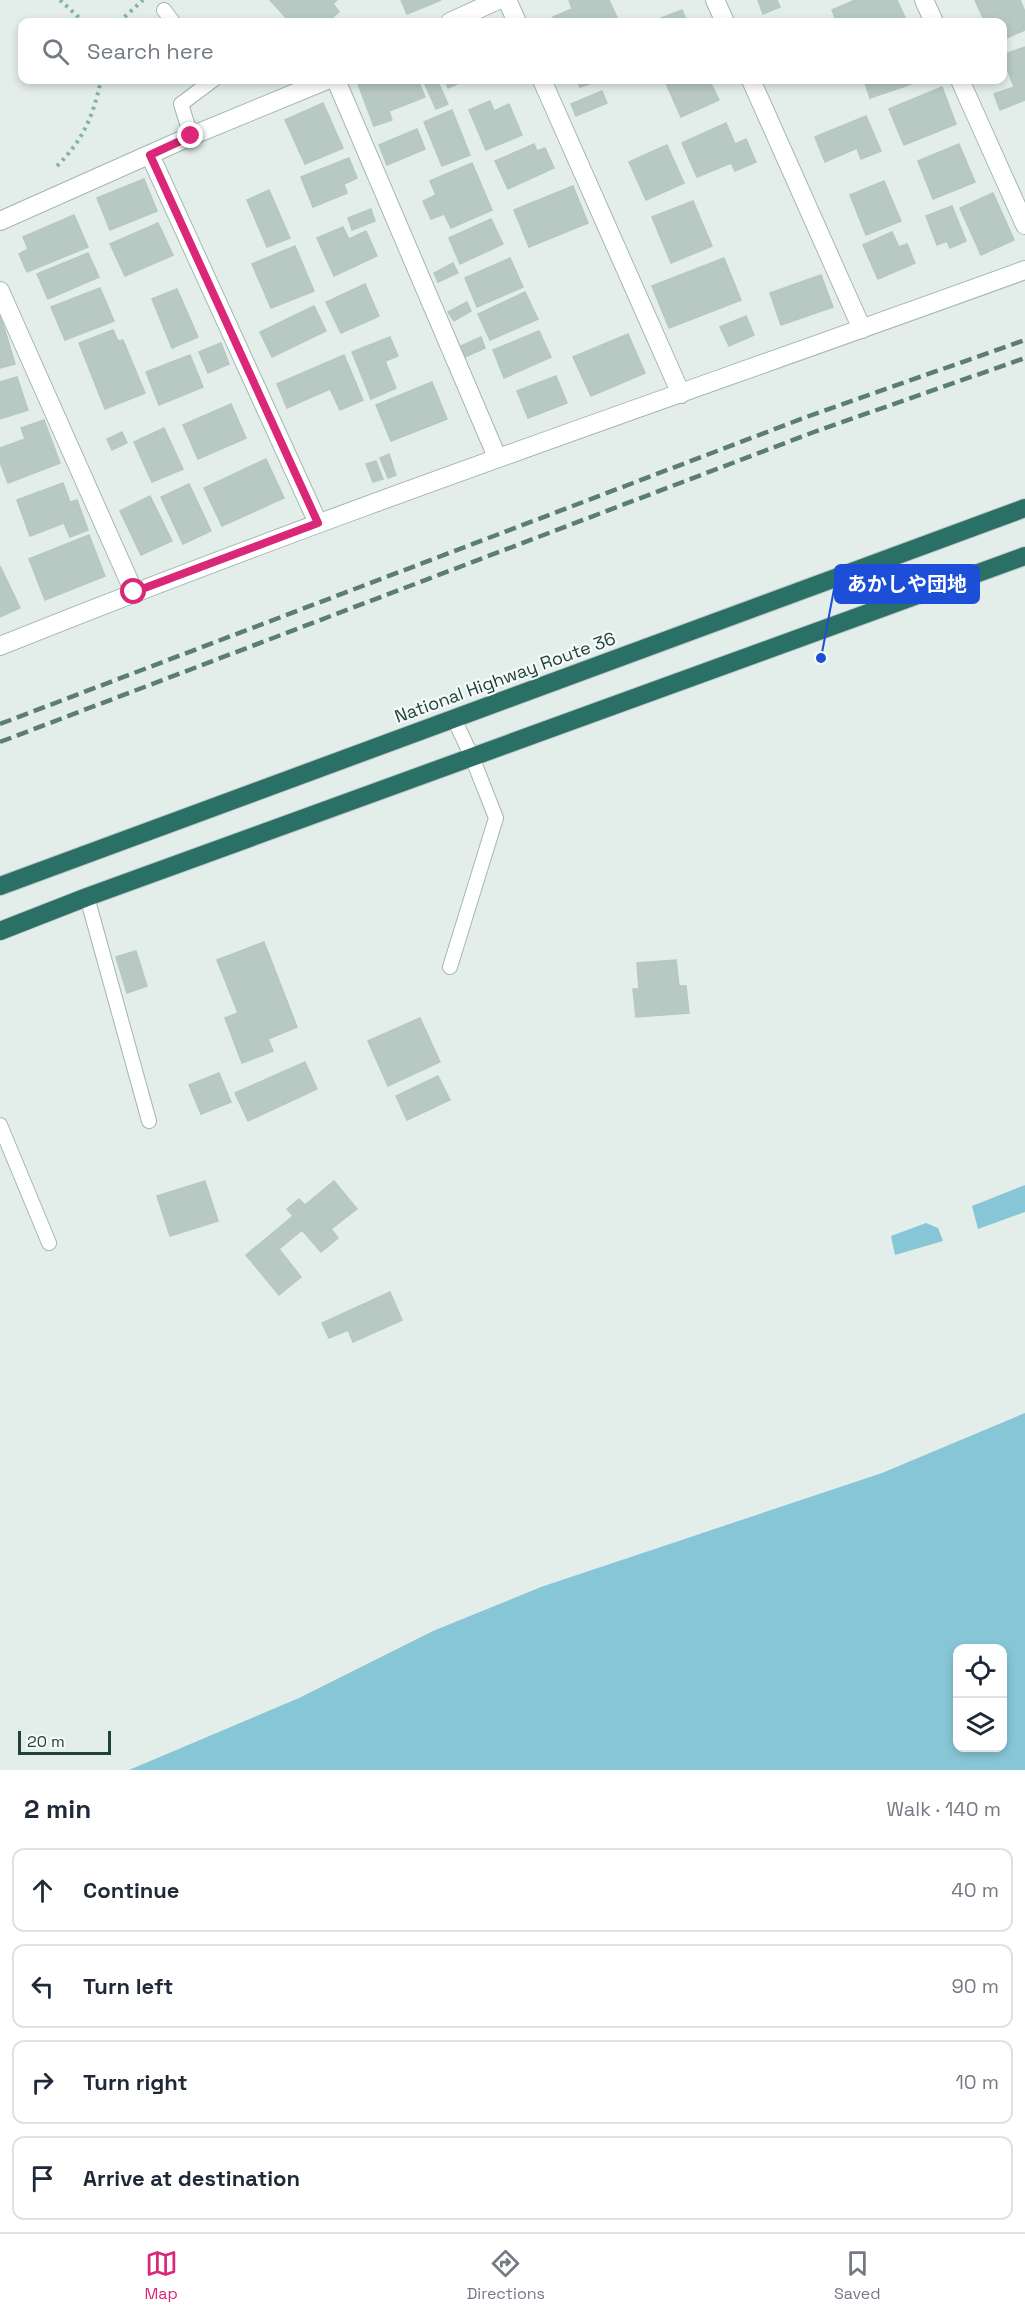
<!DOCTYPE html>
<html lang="en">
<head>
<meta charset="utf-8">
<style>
  body { margin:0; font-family:"Space Grotesk","Noto Sans JP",sans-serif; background:#f6f6f7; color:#1f2937 }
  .controls { position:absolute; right:18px; bottom:18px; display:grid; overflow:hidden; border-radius:12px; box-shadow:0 3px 9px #0003 }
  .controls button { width:54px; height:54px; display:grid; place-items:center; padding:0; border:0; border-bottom:2px solid #e0e1e3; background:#fff; color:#1f2937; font:30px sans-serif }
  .scale { position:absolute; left:18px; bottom:15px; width:93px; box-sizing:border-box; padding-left:6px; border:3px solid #21413b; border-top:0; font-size:16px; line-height:21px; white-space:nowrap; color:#21413b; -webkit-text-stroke:4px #f4faf8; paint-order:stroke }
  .stop { position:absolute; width:18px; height:18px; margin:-14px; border:4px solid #db2777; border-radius:50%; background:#fff }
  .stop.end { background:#db2777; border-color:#fff; box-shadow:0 2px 6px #0008 }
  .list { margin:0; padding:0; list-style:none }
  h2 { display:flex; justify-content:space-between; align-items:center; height:78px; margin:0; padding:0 24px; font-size:26px }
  h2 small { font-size:20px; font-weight:400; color:#747a83 }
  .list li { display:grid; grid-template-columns:39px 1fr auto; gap:18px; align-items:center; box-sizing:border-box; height:84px; margin:0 12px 12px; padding:0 12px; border:2px solid #e0e1e3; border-radius:12px }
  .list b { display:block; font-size:22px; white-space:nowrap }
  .list em { font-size:20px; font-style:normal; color:#747a83 }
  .icon { flex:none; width:33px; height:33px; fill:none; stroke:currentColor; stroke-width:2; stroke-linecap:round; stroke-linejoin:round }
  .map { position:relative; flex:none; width:1025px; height:1770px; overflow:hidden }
  .search { position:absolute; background:#fff; box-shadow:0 3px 9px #0003; left:18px; right:18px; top:18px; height:66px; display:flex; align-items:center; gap:15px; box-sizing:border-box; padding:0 21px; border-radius:12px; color:#747a83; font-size:22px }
  .sheet { height:462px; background:#fff }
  nav { display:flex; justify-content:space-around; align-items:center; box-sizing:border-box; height:84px; border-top:2px solid #e0e1e3; background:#fff; font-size:16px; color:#747a83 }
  nav a { display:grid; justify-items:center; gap:3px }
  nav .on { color:#db2777 }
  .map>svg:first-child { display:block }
  .water { fill:#87c6d7; fill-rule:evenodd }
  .building { fill:#b8c9c3; stroke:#b5c8c1; stroke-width:1.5 }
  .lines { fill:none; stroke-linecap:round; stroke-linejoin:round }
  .lane-casing { stroke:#a5b7b2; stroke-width:16 }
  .street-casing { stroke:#a5b7b2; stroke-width:20 }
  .highway-casing { stroke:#c1cac8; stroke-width:20 }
  .path { stroke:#81b4a7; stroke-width:4; stroke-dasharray:3 4.5; stroke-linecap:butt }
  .lane { stroke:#fff; stroke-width:14 }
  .street { stroke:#fff; stroke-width:18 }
  .highway { stroke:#2a7066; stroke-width:18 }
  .rail { stroke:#5c7d76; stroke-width:4.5; stroke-dasharray:12 6; stroke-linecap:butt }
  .route { stroke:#db2777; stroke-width:8 }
  .labels { text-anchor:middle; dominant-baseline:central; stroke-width:4.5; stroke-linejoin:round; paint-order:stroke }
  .street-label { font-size:18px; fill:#21413b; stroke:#f4faf8 }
  .leader { fill:none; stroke:#1d4ed8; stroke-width:2 }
  .callout-dot { fill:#1d4ed8; stroke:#f4faf8; stroke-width:2 }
  .callout { fill:#1d4ed8; stroke:#1d4ed8; stroke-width:2 }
  .callout-label { font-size:20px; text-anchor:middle; font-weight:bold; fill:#fff }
</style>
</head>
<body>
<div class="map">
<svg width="1025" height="1770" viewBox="0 0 1025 1770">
  <rect width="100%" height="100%" fill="#e3eeea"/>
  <g class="water">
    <path d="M1025 1185V1212L978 1229 972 1206Z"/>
    <path d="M926 1223 938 1228 943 1241 895 1255 891 1236Z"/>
    <path d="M1025 1413V1770H129L299 1698 433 1631 541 1587 882 1473ZM1002 1648V1748H958V1648Z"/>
  </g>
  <g class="building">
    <path d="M270 0H337L333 4 339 12 327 22H290Z"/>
    <path d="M401 0H441L407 14Z"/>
    <path d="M569 0H609L619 22H555L553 17 572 9Z"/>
    <path d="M758 0H777L780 7 763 14Z"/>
    <path d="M855 0H897L907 22H837L832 10Z"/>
    <path d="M975 0H1020L1025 12V30L1002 40V22H985Z"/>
    <path d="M682 10 687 22H651Z"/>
    <path d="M1025 47V100L1000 110 994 94 1014 87 1002 55Z"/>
    <path d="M369 80H418L425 97 389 111 392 120 374 126 358 84Z"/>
    <path d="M423 80H437L448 104 436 109Z"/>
    <path d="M445 80H466L448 88Z"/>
    <path d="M577 80H601L580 87Z"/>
    <path d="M669 80H709L719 100 681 117 665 81Z"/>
    <path d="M864 80H923L870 98Z"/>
    <path d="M942 87 956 124 904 145 889 109Z"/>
    <path d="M602 91 607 103 576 116 571 104Z"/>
    <path d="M490 101 494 111 509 104 522 135 486 150 469 110Z"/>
    <path d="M323 103 343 148 305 164 285 120Z"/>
    <path d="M452 110 470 155 442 166 424 122Z"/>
    <path d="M866 116 881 151 861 159 857 148 825 162 815 137Z"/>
    <path d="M726 123 735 144 746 139 756 162 735 171 731 163 697 177 682 143Z"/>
    <path d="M417 129 425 149 387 165 379 145Z"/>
    <path d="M534 144 537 151 545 148 554 168 508 189 495 161Z"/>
    <path d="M959 144 975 182 933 199 918 161Z"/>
    <path d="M667 145 684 183 646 200 629 162Z"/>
    <path d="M349 158 357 178 344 184 347 193 313 207 301 177Z"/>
    <path d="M472 163 492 210 451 228 444 214 431 219 423 201 436 195 430 181Z"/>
    <path d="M144 179 157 211 110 230 97 198Z"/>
    <path d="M884 181 901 221 866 235 850 195Z"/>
    <path d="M573 186 588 223 529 247 514 210Z"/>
    <path d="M269 190 290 238 267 247 247 200Z"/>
    <path d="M993 193 1014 240 981 255 960 208Z"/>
    <path d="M693 201 712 246 671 263 652 217Z"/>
    <path d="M952 206 966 241 950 248 947 241 937 245 926 216Z"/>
    <path d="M371 209 375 221 352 230 348 218Z"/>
    <path d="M74 215 88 247 27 272 19 254 28 249 23 237Z"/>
    <path d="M491 219 503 244 460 264 449 238Z"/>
    <path d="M158 223 173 255 125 276 110 244Z"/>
    <path d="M343 227 349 239 366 231 377 256 334 276 317 238Z"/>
    <path d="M892 232 899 247 907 244 915 263 878 279 863 245Z"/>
    <path d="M295 246 314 291 271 308 252 264Z"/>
    <path d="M88 253 99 277 48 299 37 274Z"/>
    <path d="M510 258 523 287 477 307 465 278Z"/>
    <path d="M724 258 741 300 669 328 652 286Z"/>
    <path d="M453 263 458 273 438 282 434 273Z"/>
    <path d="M821 275 833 307 781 325 770 293Z"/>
    <path d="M365 284 379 316 341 333 326 302Z"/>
    <path d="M100 288 114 321 65 340 51 307Z"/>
    <path d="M177 289 198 337 172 348 152 299Z"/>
    <path d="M525 292 538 319 490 340 478 314Z"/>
    <path d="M467 302 471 311 454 321 448 312Z"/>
    <path d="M314 306 326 331 272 357 260 332Z"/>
    <path d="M0 314 15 364 0 368Z"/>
    <path d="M746 316 754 335 729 346 720 327Z"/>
    <path d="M113 330 118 341 123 340 145 393 105 409 79 343Z"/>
    <path d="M539 331 551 357 504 378 493 350Z"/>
    <path d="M628 334 645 373 591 396 573 357Z"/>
    <path d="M390 337 398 356 385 361 396 388 371 399 352 352Z"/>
    <path d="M481 337 485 348 465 357 461 346Z"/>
    <path d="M221 343 229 364 208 373 199 352Z"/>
    <path d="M190 355 203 387 159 405 146 372Z"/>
    <path d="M344 355 363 400 340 410 330 389 287 408 277 384Z"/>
    <path d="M556 376 567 403 528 418 517 391Z"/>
    <path d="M17 377 28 410 0 419V382Z"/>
    <path d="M432 382 447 419 391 441 376 405Z"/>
    <path d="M231 404 246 438 198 459 183 425Z"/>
    <path d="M44 420 60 463 8 483 0 462V448L25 439 21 428Z"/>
    <path d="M164 428 183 469 152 482 134 442Z"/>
    <path d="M122 432 127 443 112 450 107 439Z"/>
    <path d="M389 454 396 475 388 478 380 458Z"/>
    <path d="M266 459 284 498 222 526 204 488Z"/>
    <path d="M376 461 383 479 373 482 366 464Z"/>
    <path d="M63 483 70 502 77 500 88 530 70 537 64 523 30 536 17 500Z"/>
    <path d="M189 484 211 531 183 544 161 497Z"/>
    <path d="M150 496 172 541 141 555 120 511Z"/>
    <path d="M89 535 105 576 45 600 29 559Z"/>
    <path d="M0 566 20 608 0 617Z"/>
    <path d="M264 942 297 1027 268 1039 273 1051 242 1063 225 1018 238 1013 217 960Z"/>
    <path d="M136 951 147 986 127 993 116 957Z"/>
    <path d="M676 960 679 986H686L689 1013 636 1017 633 989H639L637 963Z"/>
    <path d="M420 1018 440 1062 388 1086 368 1041Z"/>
    <path d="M305 1062 317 1089 248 1121 235 1093Z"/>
    <path d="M219 1073 231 1102 201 1114 189 1085Z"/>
    <path d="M438 1076 450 1100 407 1120 396 1096Z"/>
    <path d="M205 1181 218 1221 170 1236 157 1196Z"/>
    <path d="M334 1181 357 1209 331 1229 338 1238 321 1252 302 1230 279 1249 301 1277 279 1295 246 1255 293 1216 287 1209 299 1199 305 1205Z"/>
    <path d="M390 1292 402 1320 353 1342 348 1330 329 1338 322 1323Z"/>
  </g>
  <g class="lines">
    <g class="lane-casing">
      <g id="lane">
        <path d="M164 10 173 22"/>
        <path d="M191 136 181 104 213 80"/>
        <path d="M87 897 149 1121"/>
        <path d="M450 967 496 818 472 757 454 719"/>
        <path d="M0 1125 49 1243"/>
      </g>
    </g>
    <g class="street-casing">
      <g id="street">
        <path d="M507 0 517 22"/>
        <path d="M715 0 725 22"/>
        <path d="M924 0 934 22"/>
        <path d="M450 22 498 0"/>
        <path d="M336 80 497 457"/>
        <path d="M542 80 681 394"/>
        <path d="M751 80 862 329"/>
        <path d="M960 80 1025 225"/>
        <path d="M150 155 318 523"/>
        <path d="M0 221 191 136 327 80"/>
        <path d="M0 291 134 592"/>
        <path d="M0 646C338 510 683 394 1025 270"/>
      </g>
    </g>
    <g class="highway-casing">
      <g id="highway">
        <path d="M0 886 1025 508"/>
        <path d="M0 931 87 897 1025 556"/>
      </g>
    </g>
    <g class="path">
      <path d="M60 0 84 22"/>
      <path d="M119 22 143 0"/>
      <path d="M57 166C84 139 93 116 101 80"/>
    </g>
    <use href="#lane" class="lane"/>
    <use href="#street" class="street"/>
    <use href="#highway" class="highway"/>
    <g class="rail">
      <path d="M0 724 809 416 1025 340"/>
      <path d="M0 742 814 432 1025 358"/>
    </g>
  </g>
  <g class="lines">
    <path class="route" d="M134 592 318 523 150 155 191 136"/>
  </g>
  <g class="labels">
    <g class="street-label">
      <text transform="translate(505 677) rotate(-20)">National Highway Route 36</text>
    </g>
  </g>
  <path class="leader" d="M821 658L835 584"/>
  <circle class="callout-dot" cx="821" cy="658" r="6"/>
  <rect class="callout" x="835" y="565" width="144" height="38" rx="6"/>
  <g class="callout-label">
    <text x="907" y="591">あかしや団地</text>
  </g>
</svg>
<div class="controls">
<button><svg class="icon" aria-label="locate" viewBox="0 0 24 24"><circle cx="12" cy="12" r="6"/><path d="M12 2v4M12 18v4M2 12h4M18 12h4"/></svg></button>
<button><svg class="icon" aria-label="layers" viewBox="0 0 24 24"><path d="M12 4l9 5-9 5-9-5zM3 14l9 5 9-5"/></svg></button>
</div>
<div class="scale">20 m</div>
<div class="stop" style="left:134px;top:592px"></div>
<div class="stop end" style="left:191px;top:136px"></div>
<div class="search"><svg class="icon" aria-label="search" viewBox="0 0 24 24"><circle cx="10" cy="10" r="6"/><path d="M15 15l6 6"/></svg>Search here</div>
</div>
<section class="sheet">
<h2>2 min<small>Walk · 140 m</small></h2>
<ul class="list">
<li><svg class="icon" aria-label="ahead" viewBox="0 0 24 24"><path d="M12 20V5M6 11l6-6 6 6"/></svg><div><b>Continue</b></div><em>40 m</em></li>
<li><svg class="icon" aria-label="left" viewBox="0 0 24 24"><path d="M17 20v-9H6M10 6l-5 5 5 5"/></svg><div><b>Turn left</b></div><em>90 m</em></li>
<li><svg class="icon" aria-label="right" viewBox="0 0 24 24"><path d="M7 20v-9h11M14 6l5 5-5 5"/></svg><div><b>Turn right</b></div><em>10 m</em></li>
<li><svg class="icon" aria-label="arrive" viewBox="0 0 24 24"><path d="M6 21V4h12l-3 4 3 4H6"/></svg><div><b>Arrive at destination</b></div></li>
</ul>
</section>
<nav>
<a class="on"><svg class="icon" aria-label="map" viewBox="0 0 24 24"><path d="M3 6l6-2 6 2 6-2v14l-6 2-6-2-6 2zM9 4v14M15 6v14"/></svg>Map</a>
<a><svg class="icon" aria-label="directions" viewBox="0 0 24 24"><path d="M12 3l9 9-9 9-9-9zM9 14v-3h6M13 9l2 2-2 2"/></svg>Directions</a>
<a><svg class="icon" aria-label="saved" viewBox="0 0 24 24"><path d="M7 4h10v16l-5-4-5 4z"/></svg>Saved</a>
</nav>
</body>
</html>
